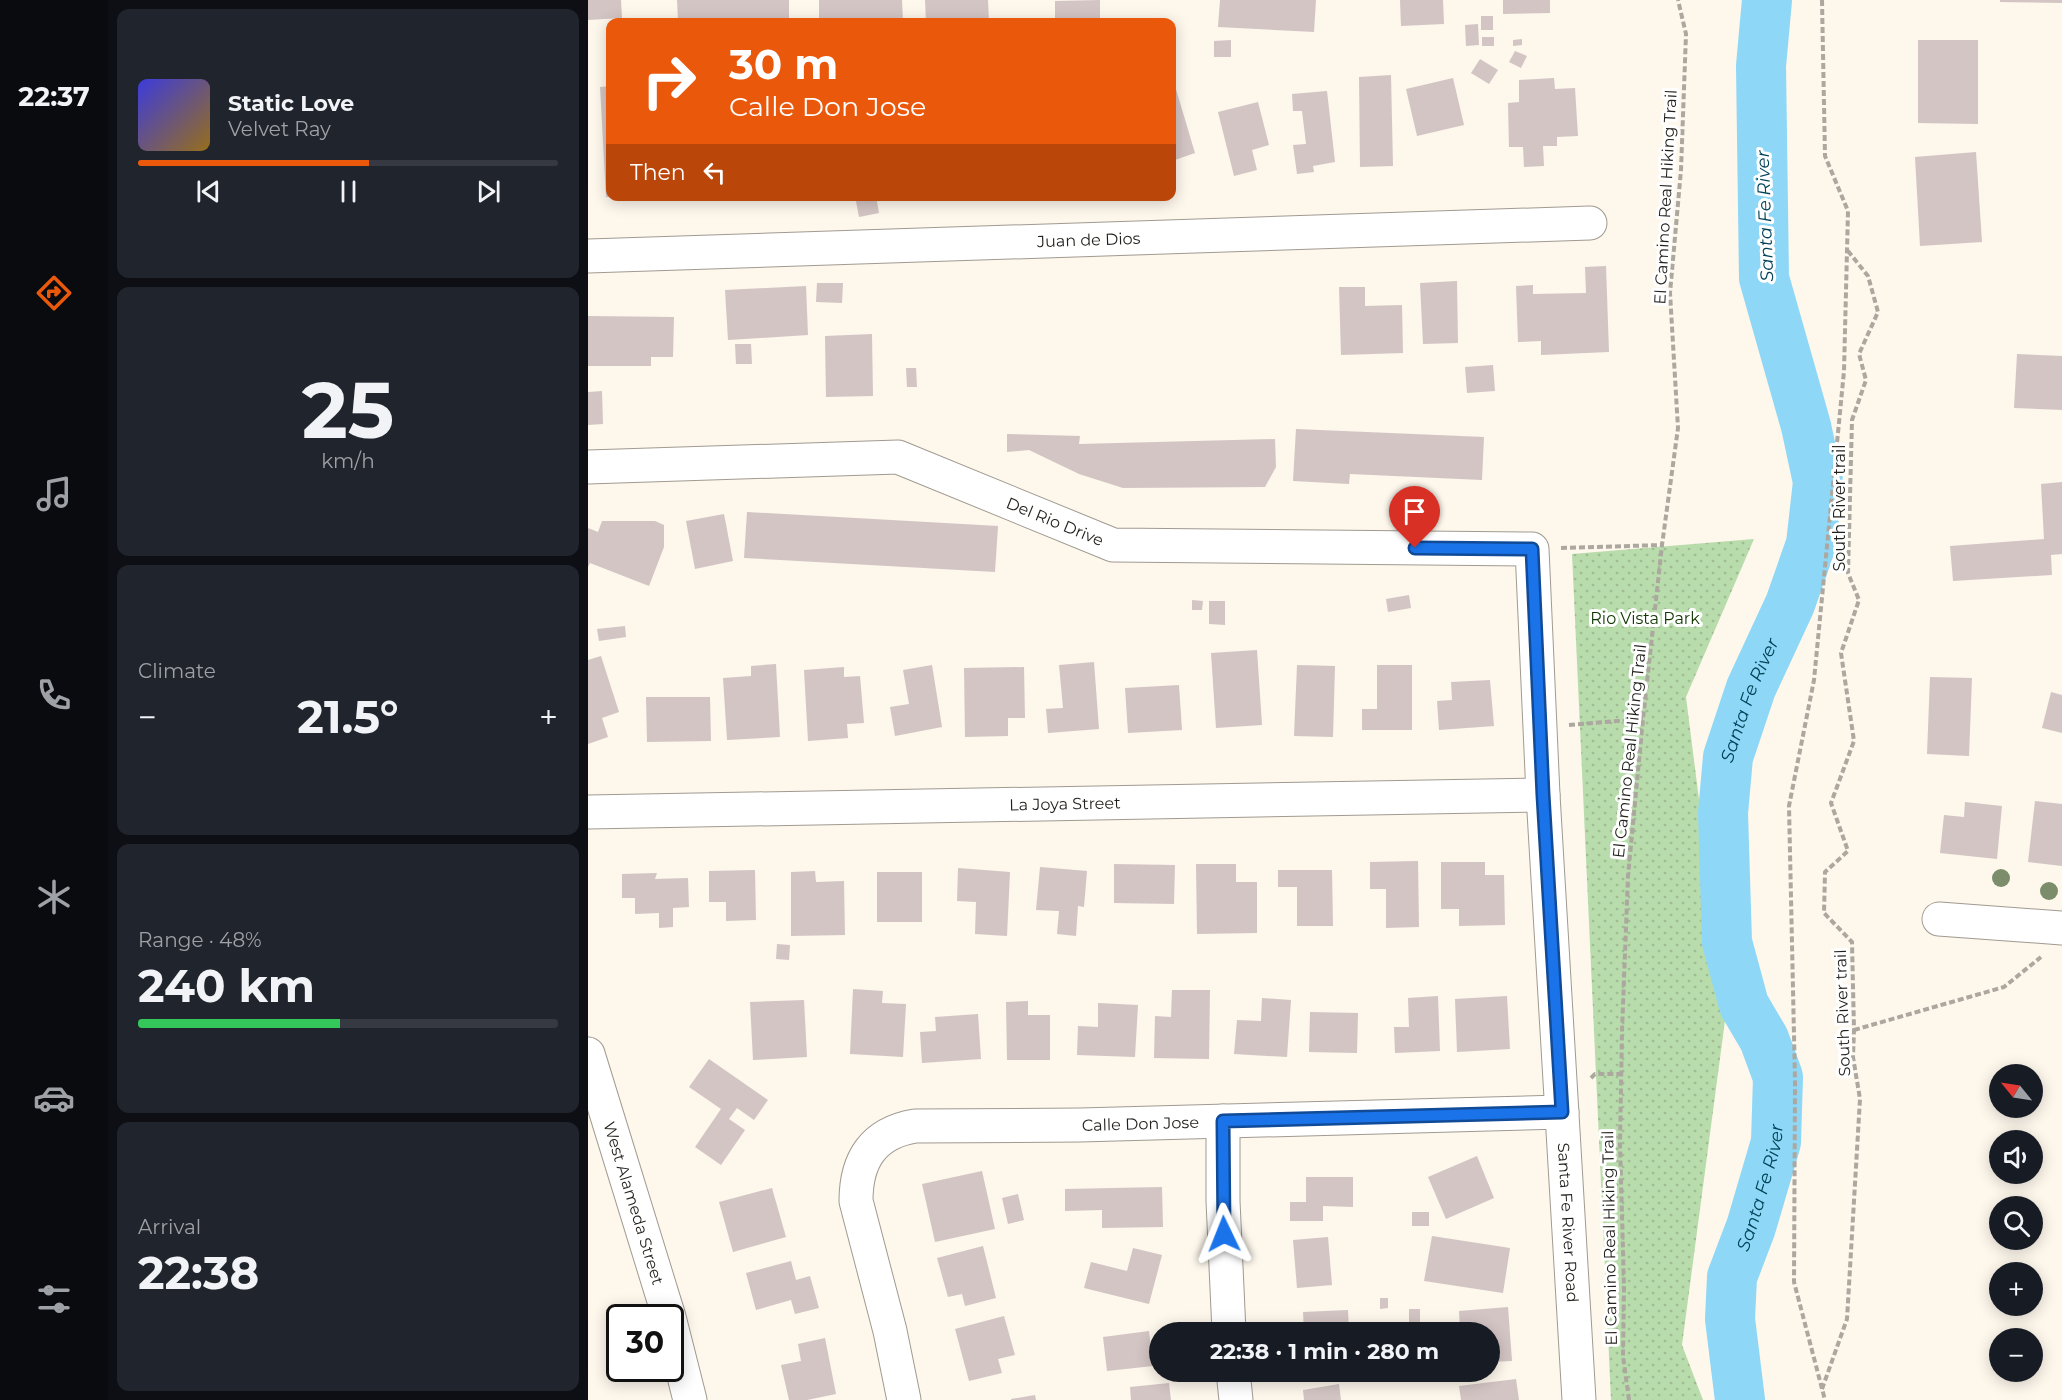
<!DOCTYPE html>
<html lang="en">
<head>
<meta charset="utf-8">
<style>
  :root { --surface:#171b24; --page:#20242c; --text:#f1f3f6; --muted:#9ea1a6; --line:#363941; --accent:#ea580c }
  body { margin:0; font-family:Montserrat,sans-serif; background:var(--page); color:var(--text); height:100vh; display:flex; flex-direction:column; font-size:22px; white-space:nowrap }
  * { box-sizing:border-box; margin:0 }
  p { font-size:20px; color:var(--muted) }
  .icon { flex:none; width:33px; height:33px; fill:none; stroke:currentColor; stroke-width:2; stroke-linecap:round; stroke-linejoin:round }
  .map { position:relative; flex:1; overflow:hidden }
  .drawer { display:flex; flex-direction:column; gap:9px; padding:9px; background:#0d0f14; width:480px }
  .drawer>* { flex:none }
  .guide { position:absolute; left:18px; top:18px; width:570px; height:183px; border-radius:12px; box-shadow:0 3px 15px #0003; background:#ea580c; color:#fff; overflow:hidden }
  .needle { width:39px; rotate:300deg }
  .fabs { position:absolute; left:1401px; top:1064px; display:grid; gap:12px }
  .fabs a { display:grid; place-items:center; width:54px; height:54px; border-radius:50%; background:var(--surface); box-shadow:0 3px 15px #0003; font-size:30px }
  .speed { position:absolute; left:18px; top:1304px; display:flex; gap:12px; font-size:30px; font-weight:700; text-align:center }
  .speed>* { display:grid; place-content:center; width:78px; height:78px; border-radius:50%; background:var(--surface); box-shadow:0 3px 15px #0003; line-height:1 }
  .speed .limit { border:3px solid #111; border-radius:9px; background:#fff; color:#111 }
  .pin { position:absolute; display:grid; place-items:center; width:51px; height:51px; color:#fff; margin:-62px -26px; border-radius:50% 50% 50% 0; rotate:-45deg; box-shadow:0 0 6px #0007 }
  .pin .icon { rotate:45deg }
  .me { position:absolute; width:66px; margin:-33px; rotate:358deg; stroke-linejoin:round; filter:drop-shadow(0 0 4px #0008) }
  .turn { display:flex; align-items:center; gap:21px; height:126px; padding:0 24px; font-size:27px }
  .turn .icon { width:78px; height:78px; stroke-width:2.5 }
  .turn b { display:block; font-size:42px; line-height:51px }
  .then { display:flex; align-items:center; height:57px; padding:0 24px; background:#0003; gap:12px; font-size:22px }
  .big { font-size:45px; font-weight:700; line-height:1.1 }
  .drawer .tile { flex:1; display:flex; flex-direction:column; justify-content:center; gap:9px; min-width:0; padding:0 21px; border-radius:12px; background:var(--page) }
  .drawer .dial { align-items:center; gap:0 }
  .dial b { font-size:78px; line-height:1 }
  .song { display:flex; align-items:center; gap:18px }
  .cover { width:72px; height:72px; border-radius:9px; background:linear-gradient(135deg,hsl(240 70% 55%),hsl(40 70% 35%)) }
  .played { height:6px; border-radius:3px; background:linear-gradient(90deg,var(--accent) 55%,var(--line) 55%) }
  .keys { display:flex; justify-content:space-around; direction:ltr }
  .heat { display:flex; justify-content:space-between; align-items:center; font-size:33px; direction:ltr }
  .charge { height:9px; border-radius:4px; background:linear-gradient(90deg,#34c759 48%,var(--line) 0) }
  .trip { position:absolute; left:561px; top:1322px; width:351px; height:60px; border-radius:30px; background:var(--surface); box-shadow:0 3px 15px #0003; font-weight:700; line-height:60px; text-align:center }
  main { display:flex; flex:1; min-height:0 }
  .tab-bar { display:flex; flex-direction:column; width:108px; justify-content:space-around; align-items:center; background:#090b0e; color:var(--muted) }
  .tab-bar .icon { width:42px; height:42px }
  .tab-bar .on { color:var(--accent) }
  .tab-bar b { font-size:27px; color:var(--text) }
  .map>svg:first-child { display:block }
</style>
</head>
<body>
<main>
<nav class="tab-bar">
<b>22:37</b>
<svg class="icon on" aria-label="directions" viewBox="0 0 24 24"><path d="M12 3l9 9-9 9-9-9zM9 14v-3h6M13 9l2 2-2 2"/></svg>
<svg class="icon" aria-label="music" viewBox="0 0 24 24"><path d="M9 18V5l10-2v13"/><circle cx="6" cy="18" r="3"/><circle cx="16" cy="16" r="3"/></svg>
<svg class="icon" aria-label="phone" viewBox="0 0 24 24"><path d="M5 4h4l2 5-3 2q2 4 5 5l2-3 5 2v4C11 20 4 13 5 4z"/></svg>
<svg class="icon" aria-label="climate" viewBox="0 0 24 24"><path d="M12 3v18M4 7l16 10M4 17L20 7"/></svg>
<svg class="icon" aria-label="car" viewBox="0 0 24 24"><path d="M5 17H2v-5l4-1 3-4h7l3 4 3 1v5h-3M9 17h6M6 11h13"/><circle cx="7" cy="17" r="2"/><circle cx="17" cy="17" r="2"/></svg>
<svg class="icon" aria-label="filters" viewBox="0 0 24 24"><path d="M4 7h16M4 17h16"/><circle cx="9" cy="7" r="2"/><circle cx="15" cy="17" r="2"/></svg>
</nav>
<section class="drawer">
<div class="tile">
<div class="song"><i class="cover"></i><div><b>Static Love</b><p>Velvet Ray</p></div></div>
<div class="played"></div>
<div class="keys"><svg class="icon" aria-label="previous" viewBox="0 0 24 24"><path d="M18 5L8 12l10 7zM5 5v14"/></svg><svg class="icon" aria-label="pause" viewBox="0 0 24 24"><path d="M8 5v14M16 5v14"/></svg><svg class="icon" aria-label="next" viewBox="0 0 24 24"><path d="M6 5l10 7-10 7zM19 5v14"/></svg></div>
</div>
<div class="tile dial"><b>25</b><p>km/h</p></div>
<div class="tile"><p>Climate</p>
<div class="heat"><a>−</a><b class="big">21.5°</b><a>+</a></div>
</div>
<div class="tile"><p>Range · 48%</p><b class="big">240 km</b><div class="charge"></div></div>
<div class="tile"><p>Arrival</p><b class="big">22:38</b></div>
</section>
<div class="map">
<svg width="1474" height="1400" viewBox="0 0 1474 1400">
  <defs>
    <pattern id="park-dots" width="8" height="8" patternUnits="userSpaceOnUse" patternTransform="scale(1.5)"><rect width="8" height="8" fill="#b9dcac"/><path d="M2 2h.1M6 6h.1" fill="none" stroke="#9fbc93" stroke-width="1.8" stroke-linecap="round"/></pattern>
  </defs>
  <rect width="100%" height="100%" fill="#fdf7ec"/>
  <polygon fill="url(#park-dots)" points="1166,539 1098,697 1138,1013 1094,1345 1115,1400 1023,1400 984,554"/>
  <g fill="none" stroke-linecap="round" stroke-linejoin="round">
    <path stroke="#8ed7f6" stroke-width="50" id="s1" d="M1152,1400L1142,1319L1144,1277L1163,1227L1188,1142L1190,1077L1176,1039L1156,1005L1139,942L1135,813L1140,757L1163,688L1202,604L1223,544L1230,482L1218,426L1176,278L1173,66L1179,0"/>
  </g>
  <g fill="#d3c5c4">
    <polygon points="0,0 33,0 34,18 0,20"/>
    <polygon points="89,0 201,0 201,22 115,22 114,21 90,20"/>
    <polygon points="231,0 314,0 315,22 231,22"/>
    <polygon points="337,0 400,0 401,22 338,22"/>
    <polygon points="512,0 512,22 467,22 467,1"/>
    <polygon points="632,0 728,0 726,32 630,27"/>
    <polygon points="812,0 855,0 856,24 813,26"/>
    <polygon points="915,0 962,0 962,13 915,14"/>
    <polygon points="1412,0 1474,0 1474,3 1412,2"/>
    <rect x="893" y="16" width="12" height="14"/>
    <polygon points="890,24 891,45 878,46 877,25"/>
    <rect x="584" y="30" width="3" height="10"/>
    <rect x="894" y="37" width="12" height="9"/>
    <polygon points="934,39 934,45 925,46 925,40"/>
    <polygon points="643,40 643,57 626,57 626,41"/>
    <polygon points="1330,40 1390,40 1390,124 1330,123"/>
    <polygon points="927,51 939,56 933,68 921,62"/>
    <polygon points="892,59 910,70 901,84 883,73"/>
    <polygon points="803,75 805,166 772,167 771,77"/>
    <polygon points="865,78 876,125 829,136 818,89"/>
    <polygon points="966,78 967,89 987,88 990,136 969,137 969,146 955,146 956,166 936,167 935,147 921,147 920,103 931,102 931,80"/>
    <polygon points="22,86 22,197 18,197 12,87"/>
    <polygon points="587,86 607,153 584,161 584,87"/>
    <polygon points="739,91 747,162 725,166 726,172 709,174 705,145 718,144 714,111 705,111 704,94"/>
    <polygon points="670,102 681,145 664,150 669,170 646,176 630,112"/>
    <polygon points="1388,152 1394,242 1332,246 1327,157"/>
    <polygon points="267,196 288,196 291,213 271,217"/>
    <polygon points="1018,266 1021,352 953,355 953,341 930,342 928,286 945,285 945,294 998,293 997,267"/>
    <polygon points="869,281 870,343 835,344 832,283"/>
    <polygon points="229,283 255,283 254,303 228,302"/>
    <polygon points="218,286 220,335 140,340 137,290"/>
    <polygon points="751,287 777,287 777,306 814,305 815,353 753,355"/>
    <polygon points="0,316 86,317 85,357 63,357 63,366 0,366"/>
    <polygon points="284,334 285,396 238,397 237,336"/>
    <polygon points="147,344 163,344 164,364 148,364"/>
    <polygon points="1429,354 1474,356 1474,410 1426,408"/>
    <polygon points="905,365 907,391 879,393 877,367"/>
    <polygon points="318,368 328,368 329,387 319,387"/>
    <polygon points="14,391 15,424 0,425 0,392"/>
    <polygon points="708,429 896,437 894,480 762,474 761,484 705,481"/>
    <polygon points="419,434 492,436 491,444 687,439 688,467 677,487 535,488 491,474 441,450 419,452"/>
    <polygon points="1474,482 1474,554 1463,555 1464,575 1365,581 1362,546 1456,539 1453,484"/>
    <polygon points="159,512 410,526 407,572 156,558"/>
    <polygon points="136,514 145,561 107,569 98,521"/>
    <polygon points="14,521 67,521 76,525 76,547 61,586 2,563 0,567 0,528 10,532"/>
    <polygon points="821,595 823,608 800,612 798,599"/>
    <polygon points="604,600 615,601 614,610 604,610"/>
    <polygon points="621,601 637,601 637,625 621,624"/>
    <polygon points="37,626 38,637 11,641 9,629"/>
    <polygon points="669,650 674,725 628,728 623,653"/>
    <polygon points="13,656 31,712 14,718 20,737 0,744 0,660"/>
    <polygon points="506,662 511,729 460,733 458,709 475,708 471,665"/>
    <polygon points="188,664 192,737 139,740 135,678 163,676 163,666"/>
    <polygon points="344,665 354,727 307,736 302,707 321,704 315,670"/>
    <polygon points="709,665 747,666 745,737 706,736"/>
    <polygon points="789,665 824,665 824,730 774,730 774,709 789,709"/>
    <polygon points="256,667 256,677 272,676 276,723 259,724 260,738 220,741 216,670"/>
    <polygon points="436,667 437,718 420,718 420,736 377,737 376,668"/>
    <polygon points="1342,677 1384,678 1381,756 1339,754"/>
    <polygon points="902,680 906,726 851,730 849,701 864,700 863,682"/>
    <polygon points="591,685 594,730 540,733 537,688"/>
    <polygon points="1463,692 1474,695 1474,733 1454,728"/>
    <polygon points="58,697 122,697 123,741 59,742"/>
    <polygon points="1447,801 1474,804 1474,866 1440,862"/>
    <polygon points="1377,802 1414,806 1409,859 1352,853 1356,815 1376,817"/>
    <polygon points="830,861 831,927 798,928 798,889 782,889 782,862"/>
    <polygon points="853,862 897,862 897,875 916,875 917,925 871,926 871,909 853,909"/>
    <polygon points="526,864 587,865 586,904 526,903"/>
    <polygon points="608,864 648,864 648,882 669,882 669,933 609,934"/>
    <polygon points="452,867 499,871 496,907 490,906 488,936 469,934 471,911 448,910"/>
    <polygon points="370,868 422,872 419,936 387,934 388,902 369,901"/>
    <polygon points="167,870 168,920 138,921 138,902 121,902 121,871"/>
    <polygon points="690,870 744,870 745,926 709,926 709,887 690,887"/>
    <polygon points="227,871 228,882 256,881 257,935 203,936 203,872"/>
    <rect x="289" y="872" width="45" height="50"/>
    <polygon points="69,873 67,879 100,878 101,907 85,908 85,927 71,928 71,913 47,914 47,898 34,898 34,874"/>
    <polygon points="189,944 202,945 201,960 188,959"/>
    <polygon points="265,989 295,991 294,1003 318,1004 315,1057 262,1054"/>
    <polygon points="584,990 622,990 621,1059 566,1058 567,1016 583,1017"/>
    <polygon points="850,996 852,1051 807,1053 806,1027 821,1027 820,998"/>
    <polygon points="919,996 922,1049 869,1052 867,999"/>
    <polygon points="674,998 703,1000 699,1057 646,1054 649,1020 673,1021"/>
    <polygon points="216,1000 219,1057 165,1060 162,1002"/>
    <polygon points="440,1001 440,1015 462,1015 462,1060 419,1060 418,1002"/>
    <polygon points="510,1003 550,1005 547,1057 489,1055 490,1026 510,1027"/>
    <polygon points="722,1012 770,1013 769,1053 721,1052"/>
    <polygon points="390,1014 393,1059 334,1063 332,1032 348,1031 347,1017"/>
    <polygon points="121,1059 180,1100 166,1120 149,1108 141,1119 157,1130 133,1165 107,1147 133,1109 101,1087"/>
    <polygon points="889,1156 906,1198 858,1219 840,1177"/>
    <polygon points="394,1171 407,1229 347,1242 334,1184"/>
    <polygon points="718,1177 765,1177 765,1207 735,1206 735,1221 702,1221 702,1202 718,1202"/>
    <polygon points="574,1187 575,1227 514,1228 514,1210 477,1211 477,1189"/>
    <polygon points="184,1188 198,1237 145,1252 131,1202"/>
    <polygon points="430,1194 436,1220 420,1224 414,1198"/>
    <rect x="824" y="1212" width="17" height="14"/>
    <polygon points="844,1236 922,1248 915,1293 836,1281"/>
    <polygon points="740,1237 744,1285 709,1288 705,1240"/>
    <polygon points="395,1246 408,1298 377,1306 374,1294 360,1297 349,1258"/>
    <polygon points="545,1248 574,1255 561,1304 496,1288 503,1262 539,1271"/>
    <polygon points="203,1261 208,1280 222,1276 231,1308 207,1314 203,1300 168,1310 158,1273"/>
    <polygon points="792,1298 800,1298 800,1308 792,1309"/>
    <polygon points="920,1307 924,1361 902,1362 902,1332 872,1332 871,1311"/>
    <polygon points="821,1309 832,1309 832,1322 821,1323"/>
    <polygon points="760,1310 761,1332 716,1332 715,1312"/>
    <polygon points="416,1316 427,1355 410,1359 414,1373 381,1381 367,1329"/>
    <polygon points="561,1331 565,1366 519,1371 515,1337"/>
    <polygon points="237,1338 248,1394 219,1400 201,1400 193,1365 213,1361 210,1344"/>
    <polygon points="928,1379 931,1400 873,1400 871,1386"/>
    <polygon points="581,1383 583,1400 543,1400 542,1387"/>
    <polygon points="751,1384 753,1400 716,1400 715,1390"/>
    <polygon points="447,1395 448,1400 423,1400 423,1399"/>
  </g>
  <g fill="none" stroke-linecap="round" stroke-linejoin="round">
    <g stroke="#a09a91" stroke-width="35">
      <g id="minor">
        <path id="s2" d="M0,256L1002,223"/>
        <path id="s3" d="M0,467L310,457L525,545L944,549L955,795L991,1400"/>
        <path id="s4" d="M0,812L955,795"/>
        <polyline points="1351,919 1474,928"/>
        <path id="s5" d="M0,1054L81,1317"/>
        <polyline points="635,1121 635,1201 641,1332"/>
        <polyline points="82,1321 102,1400"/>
        <polyline points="645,1371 648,1400"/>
        <path id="s6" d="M316,1400L302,1331L268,1201C268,1160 285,1133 327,1126L492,1125L974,1112"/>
      </g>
    </g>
    <g stroke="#aca79f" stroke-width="4" stroke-dasharray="6 3" stroke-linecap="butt">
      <polyline points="1234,0 1237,156 1260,211 1256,371 1226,680 1201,806 1207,1081 1206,1282 1237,1400"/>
      <polyline points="973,548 1074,545"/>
      <polyline points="981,725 1055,719"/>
      <polyline points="1266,1030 1416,987 1453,957"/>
      <polyline points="1003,1078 1007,1074 1034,1074"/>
      <polyline points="1234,1389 1259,1319 1272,1099 1265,1057 1266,1030 1264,942 1236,913 1237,872 1260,851 1243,803 1266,741 1253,653 1271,600 1260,573 1264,420 1278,380 1271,354 1290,312 1280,276 1260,251"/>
      <polyline points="1041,1400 1035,1356 1036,1287 1032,1144 1034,1031 1040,876 1055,719 1074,545 1090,428 1082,293 1093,170 1098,34 1090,0"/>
    </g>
    <use href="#minor" stroke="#fff" stroke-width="33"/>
  </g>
  <g fill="#7b8d6a">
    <circle cx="1413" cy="878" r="9"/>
    <circle cx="1461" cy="891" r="9"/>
  </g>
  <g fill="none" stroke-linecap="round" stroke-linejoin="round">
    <g stroke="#114b97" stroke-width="15">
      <polyline id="route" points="636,1234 635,1121 974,1112 955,795 944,549 827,548"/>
    </g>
    <use href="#route" stroke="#1a73e8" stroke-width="10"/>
  </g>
  <g text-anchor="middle" stroke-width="6" stroke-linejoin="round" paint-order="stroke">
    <g font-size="16" fill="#211f1b" stroke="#fff">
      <text transform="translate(1077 197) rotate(-87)" y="6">El Camino Real Hiking Trail</text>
      <text dy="6" stroke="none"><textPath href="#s2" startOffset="501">Juan de Dios</textPath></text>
      <text transform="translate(1251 508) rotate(-90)" y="6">South River trail</text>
      <text dy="6" stroke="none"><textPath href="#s3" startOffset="480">Del Rio Drive</textPath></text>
      <text transform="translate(1041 751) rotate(-84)" y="6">El Camino Real Hiking Trail</text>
      <text dy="6" stroke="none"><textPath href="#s4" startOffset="477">La Joya Street</textPath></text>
      <text transform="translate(1254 1013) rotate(-92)" y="6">South River trail</text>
      <text dy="6" stroke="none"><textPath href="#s6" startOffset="536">Calle Don Jose</textPath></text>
      <text dy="6" stroke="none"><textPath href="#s5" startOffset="156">West Alameda Street</textPath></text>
      <text dy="6" stroke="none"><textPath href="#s3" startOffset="1636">Santa Fe River Road</textPath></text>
      <text transform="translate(1021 1238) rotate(-91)" y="6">El Camino Real Hiking Trail</text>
    </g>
    <g font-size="16" fill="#103600" stroke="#fff">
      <text x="1057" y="624">Rio Vista Park</text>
    </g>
    <g font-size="18" font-style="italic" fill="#004257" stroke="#fff">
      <text transform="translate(1177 216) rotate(-92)" y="6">Santa Fe River</text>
      <text dy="6" stroke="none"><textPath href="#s1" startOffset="722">Santa Fe River</textPath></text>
      <text dy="6" stroke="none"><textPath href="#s1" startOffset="218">Santa Fe River</textPath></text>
    </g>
  </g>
</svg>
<div class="fabs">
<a><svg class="needle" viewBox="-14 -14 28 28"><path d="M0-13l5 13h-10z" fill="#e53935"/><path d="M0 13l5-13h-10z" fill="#9ea1a6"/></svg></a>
<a><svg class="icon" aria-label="sound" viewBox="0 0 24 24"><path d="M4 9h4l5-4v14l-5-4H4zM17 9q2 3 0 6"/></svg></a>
<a><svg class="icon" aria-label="search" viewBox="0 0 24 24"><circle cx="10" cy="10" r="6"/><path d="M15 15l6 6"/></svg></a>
<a>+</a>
<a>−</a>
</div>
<div class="speed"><div class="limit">30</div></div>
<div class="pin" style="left:827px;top:548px;background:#d93025"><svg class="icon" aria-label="arrive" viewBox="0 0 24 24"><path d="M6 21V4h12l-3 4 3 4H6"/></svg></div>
<svg class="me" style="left:636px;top:1234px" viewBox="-20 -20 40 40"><path d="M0-17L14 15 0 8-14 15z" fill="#1a73e8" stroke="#fff" stroke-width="4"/></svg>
<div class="trip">22:38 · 1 min · 280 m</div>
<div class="guide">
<div class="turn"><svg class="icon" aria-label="right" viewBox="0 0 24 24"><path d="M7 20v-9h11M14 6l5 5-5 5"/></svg><div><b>30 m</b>Calle Don Jose</div></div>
<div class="then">Then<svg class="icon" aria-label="left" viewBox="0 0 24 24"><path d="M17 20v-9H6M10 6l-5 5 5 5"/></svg></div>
</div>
</div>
</main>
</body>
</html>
